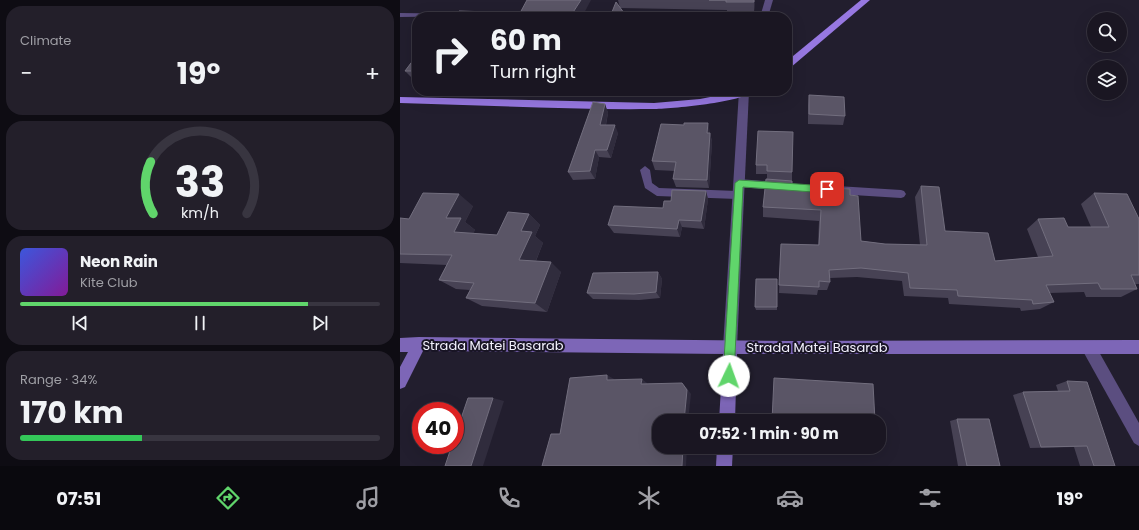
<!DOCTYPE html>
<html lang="en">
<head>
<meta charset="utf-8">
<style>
  :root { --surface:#1a1622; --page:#231f2a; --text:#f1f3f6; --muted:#9f9fa5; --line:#383540; --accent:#60d56b }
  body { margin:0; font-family:Poppins,sans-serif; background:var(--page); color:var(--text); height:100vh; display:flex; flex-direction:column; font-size:15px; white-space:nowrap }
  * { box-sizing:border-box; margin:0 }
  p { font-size:13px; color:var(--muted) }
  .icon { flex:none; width:22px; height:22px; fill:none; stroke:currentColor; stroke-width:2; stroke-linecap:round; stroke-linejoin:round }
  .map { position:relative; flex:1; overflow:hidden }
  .details { display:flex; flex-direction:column; gap:6px; padding:6px; background:#0e0c13; width:400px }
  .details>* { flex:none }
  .hud { position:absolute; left:12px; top:12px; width:380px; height:84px; border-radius:16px; box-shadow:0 4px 16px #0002,0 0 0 1px var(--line); background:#1a1622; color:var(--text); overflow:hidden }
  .controls { position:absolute; left:687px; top:12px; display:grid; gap:8px }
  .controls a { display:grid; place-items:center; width:40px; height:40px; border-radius:50%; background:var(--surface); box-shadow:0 4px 16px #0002,0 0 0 1px var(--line); font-size:20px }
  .speed { position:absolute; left:12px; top:402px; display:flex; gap:8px; font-size:20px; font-weight:700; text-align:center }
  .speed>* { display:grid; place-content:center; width:52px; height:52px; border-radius:50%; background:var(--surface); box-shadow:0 4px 16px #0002,0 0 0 1px var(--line); line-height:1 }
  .speed .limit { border:6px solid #d22; background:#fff; color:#111 }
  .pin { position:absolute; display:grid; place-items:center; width:34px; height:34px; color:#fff; margin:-17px; border-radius:8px; box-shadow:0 2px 6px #0006 }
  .me { position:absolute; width:44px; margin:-22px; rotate:3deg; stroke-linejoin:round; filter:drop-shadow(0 0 3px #0008) }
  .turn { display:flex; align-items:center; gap:14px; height:84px; padding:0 12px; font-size:18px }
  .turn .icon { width:52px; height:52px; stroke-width:2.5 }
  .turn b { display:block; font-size:28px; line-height:34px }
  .big { font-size:30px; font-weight:700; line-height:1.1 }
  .details .card { flex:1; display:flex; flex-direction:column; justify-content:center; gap:6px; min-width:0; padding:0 14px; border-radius:16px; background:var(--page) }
  .details .dial { align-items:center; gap:0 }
  .dial svg { height:104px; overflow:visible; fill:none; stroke:var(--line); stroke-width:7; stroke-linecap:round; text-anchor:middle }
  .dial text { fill:var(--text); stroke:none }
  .song { display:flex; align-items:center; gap:12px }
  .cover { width:48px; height:48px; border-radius:6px; background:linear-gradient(135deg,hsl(230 70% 55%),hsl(290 70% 35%)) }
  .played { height:4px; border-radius:2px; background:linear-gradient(90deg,var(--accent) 80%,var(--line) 80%) }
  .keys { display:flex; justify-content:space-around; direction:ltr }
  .heat { display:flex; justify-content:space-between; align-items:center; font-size:22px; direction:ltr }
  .charge { height:6px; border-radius:3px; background:linear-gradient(90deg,#34c759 34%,var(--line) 0) }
  .trip { position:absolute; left:252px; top:414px; width:234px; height:40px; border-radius:16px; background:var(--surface); box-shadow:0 4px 16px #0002,0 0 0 1px var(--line); font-weight:700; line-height:40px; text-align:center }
  .menu { display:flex; height:64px; justify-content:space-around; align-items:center; background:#0a090e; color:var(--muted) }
  .menu .icon { width:28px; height:28px }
  .menu .active { color:var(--accent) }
  .menu b { font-size:18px; color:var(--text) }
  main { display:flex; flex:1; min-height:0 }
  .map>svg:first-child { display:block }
</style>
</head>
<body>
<main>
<section class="details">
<div class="card"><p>Climate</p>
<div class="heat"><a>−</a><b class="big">19°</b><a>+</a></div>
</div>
<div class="card dial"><svg viewBox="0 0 100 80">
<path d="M14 69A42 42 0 1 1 86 69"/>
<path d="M14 69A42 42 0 0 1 12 29" stroke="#60d56b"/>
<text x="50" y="56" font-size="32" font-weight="700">33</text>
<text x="50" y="72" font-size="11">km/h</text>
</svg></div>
<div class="card">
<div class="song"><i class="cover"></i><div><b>Neon Rain</b><p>Kite Club</p></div></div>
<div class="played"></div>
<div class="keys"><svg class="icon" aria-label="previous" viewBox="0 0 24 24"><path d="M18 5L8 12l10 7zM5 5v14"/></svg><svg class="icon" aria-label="pause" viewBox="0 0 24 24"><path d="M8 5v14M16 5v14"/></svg><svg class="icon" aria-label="next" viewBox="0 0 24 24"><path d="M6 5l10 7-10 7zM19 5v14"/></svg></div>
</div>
<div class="card"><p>Range · 34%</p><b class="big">170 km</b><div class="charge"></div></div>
</section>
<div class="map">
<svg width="739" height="466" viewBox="0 0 739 466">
  <rect width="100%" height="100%" fill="#221e2e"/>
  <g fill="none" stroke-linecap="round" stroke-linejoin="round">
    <g fill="#5b4e80" fill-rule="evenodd">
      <polygon points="245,166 250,170 252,183 259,188 337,191 340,192 342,195 340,198 337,199 257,196 245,188 240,170"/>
      <polygon points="339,179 379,182 382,183 384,186 382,189 379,190 339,187 336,186 334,183 336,180"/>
      <polygon points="437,186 501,190 504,191 506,194 504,197 501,198 437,194 434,193 432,190 434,187"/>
    </g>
    <g fill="#5b4e80" fill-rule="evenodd">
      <polygon points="365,0 373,0 368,17 360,17"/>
      <polygon points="0,13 71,14 75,16 0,17"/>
      <polygon points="339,91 349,91 337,347 335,352 330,354 325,352 323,347"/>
      <polygon points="689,341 694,343 739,423 739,446 734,443 684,353 682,348 684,343"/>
    </g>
    <g fill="#7d66b7" fill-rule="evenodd">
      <polygon points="19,337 388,341 739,340 739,354 337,354 335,421 319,421 323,354 23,351 5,387 0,389 0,367 8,352 0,352 0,338"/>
      <polygon points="317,447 333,447 332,466 316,466"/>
    </g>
    <g fill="#9778e1" fill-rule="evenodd">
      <polygon points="461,0 470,0 390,68 387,69 387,61"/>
      <path d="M341,91H353C345,102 269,109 253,109C168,110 84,105 0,103V97L254,103L300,99Z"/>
    </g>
  </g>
  <g fill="#474254">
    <polygon points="218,0 355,0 354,12 327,12 327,10 220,8"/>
    <polygon points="17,55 17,81 15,81 5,71"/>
    <polygon points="409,95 445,116 443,125 408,124 408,105"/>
    <polygon points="205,104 208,113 206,125 218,133 211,158 199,157 195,179 173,180 168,172"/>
    <polygon points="358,131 392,172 392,186 450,195 461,241 485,244 520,245 515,197 521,186 545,231 595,261 638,257 627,229 638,219 668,227 691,227 681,204 694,193 739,219 739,284 735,284 737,289 721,297 686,297 684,292 649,293 654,302 640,309 621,311 620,308 549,304 548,298 504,296 502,281 457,277 430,278 430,282 427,290 418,290 417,295 379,293 381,244 418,245 419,221 363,217 363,207 367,179 367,174 356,174 356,165"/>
    <polygon points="310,132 312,142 309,188 276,187 273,179 275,171 255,170 252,161"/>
    <polygon points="306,191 308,199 304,229 282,227 280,237 214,233 208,225 263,208 271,201"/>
    <polygon points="73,206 65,222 75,230 73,233 97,235 129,214 140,225 135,236 143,243 136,261 161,272 147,312 82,306 66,298 70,290 56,289 39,280 47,265 0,263 0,218 9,219"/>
    <polygon points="258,272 262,279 260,298 239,300 193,299 187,293"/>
    <polygon points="377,279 377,310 356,310 355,307"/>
    <polygon points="667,381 715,466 680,466 674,447 630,448 613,395 623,392 658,391 656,385"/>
    <polygon points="557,419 600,466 558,466 550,421"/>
  </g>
  <g fill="#302c3d">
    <polygon points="181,0 191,0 182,17 170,17"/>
    <polygon points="354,0 355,0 354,12"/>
    <polygon points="205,104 208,113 204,133 200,125"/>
    <polygon points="308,123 310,132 309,142 307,133"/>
    <polygon points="215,125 218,133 211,158 207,150"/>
    <polygon points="310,133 312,142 309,188 307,180"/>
    <polygon points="195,150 199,157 195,179 190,171"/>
    <polygon points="306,191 308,199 304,229 301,221"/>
    <polygon points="59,194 73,206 65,222 75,230 69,243 54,232 46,218"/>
    <polygon points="129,214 140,225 135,236 143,243 132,270 119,260 121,231"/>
    <polygon points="279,220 282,227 280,237 277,229"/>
    <polygon points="151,262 161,272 147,312 135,303"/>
    <polygon points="258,272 262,279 260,298 256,292"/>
    <polygon points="207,375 214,379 214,383 207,380"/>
    <polygon points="242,379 247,383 247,387 241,384"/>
    <polygon points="282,383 286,387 291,394 288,421 284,421"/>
    <polygon points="93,398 104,401 83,466 71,466"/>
    <polygon points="283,447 287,447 286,466 282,466"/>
  </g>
  <g fill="#5a5566" stroke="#726e7e">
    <polygon points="127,0 181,0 170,17 54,17 59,11 120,13"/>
    <polygon points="309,0 354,0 354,2 326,2 326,0"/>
    <polygon points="216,2 227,17 210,17"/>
    <polygon points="17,55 17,71 5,71"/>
    <polygon points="409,95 444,97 445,116 409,114"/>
    <polygon points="193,102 205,104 200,125 215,125 207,150 195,150 190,171 168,172"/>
    <polygon points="284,123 308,123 307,133 310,133 307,180 273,179 276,162 252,161 261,124 284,125"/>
    <polygon points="358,131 393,132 392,172 367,171 367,165 356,165"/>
    <polygon points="366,179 392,181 392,186 450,189 450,195 458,196 461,241 485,244 527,245 521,186 539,187 545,231 588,233 595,261 653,256 638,219 664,218 668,227 709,227 694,193 727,194 739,219 739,275 731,275 737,289 701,289 698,283 646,285 654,302 633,304 632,300 558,296 557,290 510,288 508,273 461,268 429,270 430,282 419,281 419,287 379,285 381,244 419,245 421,210 363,207"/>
    <polygon points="272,190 306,191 301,221 279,220 277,229 208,225 214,206 263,208 264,201 271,201"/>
    <polygon points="23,193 59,194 46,218 61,218 54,232 97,235 108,212 129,214 121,231 132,232 119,260 151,262 135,303 66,298 74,283 39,280 52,255 0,254 0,218 9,219"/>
    <polygon points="258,272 256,292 234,294 187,293 193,273"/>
    <polygon points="356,279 377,279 377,307 355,307"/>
    <polygon points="207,375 207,380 242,379 241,384 282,383 287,390 284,421 259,421 259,447 283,447 282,466 142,466 151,434 160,434 170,378"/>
    <polygon points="374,378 473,384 475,421 372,421"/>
    <polygon points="667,381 687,382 715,466 694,466 687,446 641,447 623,392 670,391"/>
    <polygon points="68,398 93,398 71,466 45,466 52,445 55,445 55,436"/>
    <polygon points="557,419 589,419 600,466 567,466"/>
  </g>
  <polygon fill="#60d56b" stroke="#3e8a46" points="339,180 427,186 431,189 427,193 343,187 334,376 333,380 329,382 325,380 323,376 335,183"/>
  <g text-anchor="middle" stroke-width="4" stroke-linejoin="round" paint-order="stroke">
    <g font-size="13" fill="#f4f2fe" stroke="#191525">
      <text x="93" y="350">Strada Matei Basarab</text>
      <text x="417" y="352">Strada Matei Basarab</text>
    </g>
  </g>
</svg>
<div class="controls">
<a><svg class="icon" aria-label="search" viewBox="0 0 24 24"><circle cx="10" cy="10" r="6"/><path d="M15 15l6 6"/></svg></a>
<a><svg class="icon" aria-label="layers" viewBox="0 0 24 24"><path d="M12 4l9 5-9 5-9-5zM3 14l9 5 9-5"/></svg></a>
</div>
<div class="speed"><div class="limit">40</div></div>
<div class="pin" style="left:427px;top:189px;background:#d93025"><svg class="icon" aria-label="arrive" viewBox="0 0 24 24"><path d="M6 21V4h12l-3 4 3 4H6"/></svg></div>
<svg class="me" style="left:329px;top:376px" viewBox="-20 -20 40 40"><circle r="19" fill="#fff"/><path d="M0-13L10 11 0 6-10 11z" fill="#60d56b"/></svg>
<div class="trip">07:52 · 1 min · 90 m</div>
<div class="hud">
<div class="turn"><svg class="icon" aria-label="right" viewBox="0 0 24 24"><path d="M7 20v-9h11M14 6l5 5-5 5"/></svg><div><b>60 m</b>Turn right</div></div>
</div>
</div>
</main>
<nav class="menu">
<b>07:51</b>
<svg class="icon active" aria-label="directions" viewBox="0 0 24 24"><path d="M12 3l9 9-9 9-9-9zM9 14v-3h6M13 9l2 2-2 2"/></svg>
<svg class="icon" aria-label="music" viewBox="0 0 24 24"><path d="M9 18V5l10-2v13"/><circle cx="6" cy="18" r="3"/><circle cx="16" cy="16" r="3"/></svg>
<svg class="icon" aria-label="phone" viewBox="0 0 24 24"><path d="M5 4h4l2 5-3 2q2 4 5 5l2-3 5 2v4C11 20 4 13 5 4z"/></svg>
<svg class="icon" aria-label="climate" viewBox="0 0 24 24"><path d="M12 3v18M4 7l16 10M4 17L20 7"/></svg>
<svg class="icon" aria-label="car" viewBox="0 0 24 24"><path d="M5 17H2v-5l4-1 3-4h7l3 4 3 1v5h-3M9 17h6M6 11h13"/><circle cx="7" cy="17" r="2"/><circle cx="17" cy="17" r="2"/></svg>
<svg class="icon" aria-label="filters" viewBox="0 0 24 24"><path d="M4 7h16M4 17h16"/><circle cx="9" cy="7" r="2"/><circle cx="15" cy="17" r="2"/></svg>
<b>19°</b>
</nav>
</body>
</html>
